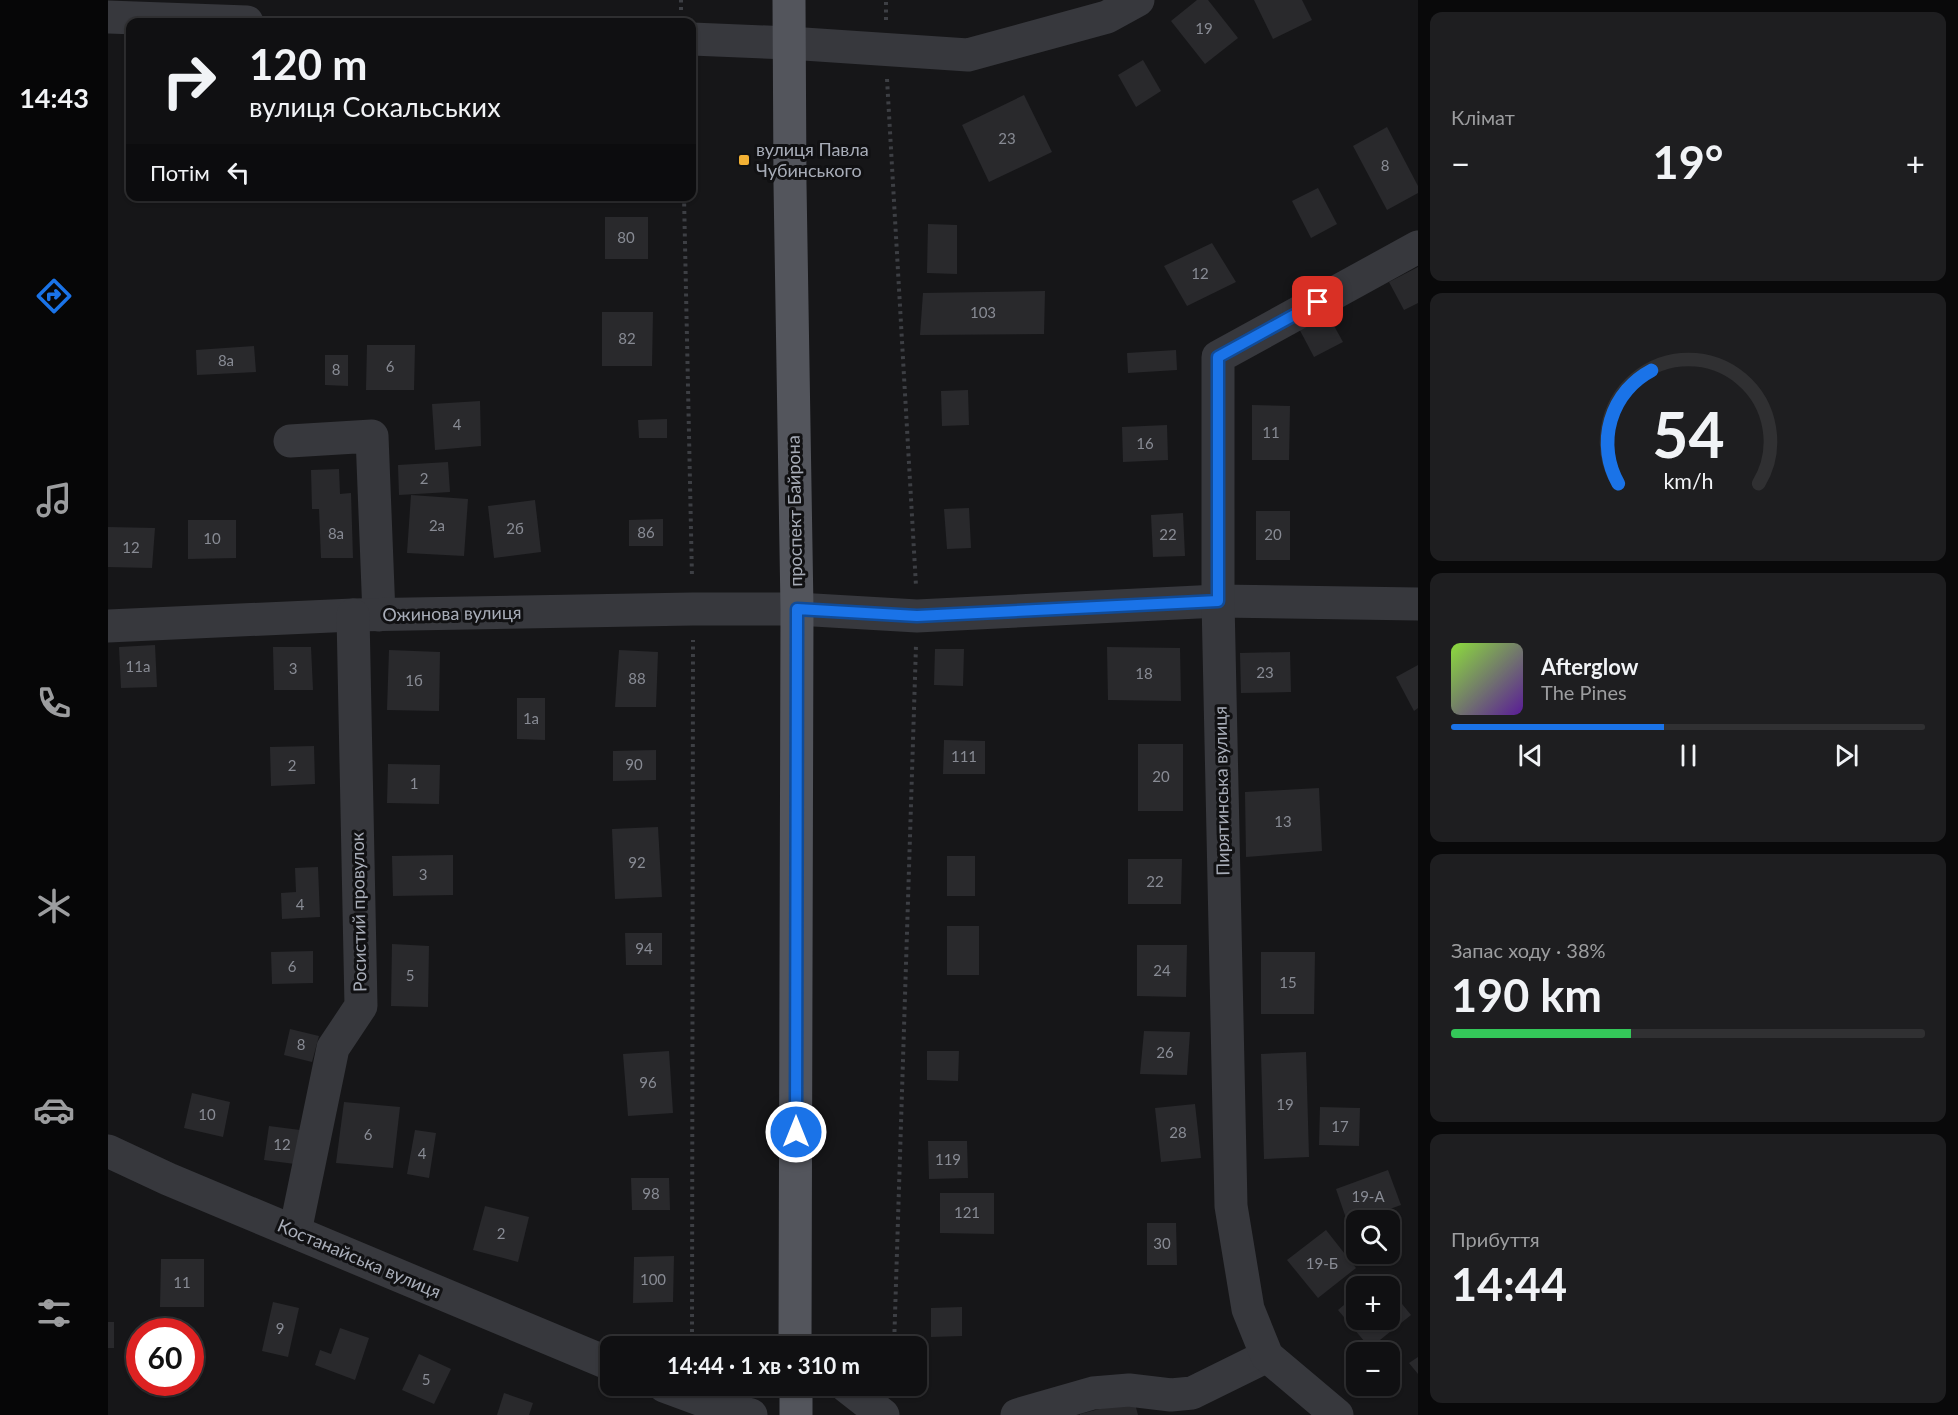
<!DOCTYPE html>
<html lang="uk">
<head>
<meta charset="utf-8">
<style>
  :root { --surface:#101012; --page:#1e1e20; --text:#f1f3f6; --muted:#9c9d9f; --line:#303032; --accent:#1a73e8 }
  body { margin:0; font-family:Lato,sans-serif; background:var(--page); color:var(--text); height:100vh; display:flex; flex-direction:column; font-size:22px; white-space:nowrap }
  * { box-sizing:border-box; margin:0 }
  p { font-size:20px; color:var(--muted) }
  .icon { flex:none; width:33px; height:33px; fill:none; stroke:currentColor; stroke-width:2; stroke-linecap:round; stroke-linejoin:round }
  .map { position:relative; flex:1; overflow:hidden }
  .side { display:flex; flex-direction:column; gap:12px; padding:12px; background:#09090a; width:540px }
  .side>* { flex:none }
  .banner { position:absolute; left:18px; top:18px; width:570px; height:183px; border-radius:12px; box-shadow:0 2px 4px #0004,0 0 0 2px var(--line); background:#101012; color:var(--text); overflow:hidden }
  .buttons { position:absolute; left:1238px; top:1210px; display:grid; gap:12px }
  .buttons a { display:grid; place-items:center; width:54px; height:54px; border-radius:12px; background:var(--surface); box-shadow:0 2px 4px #0004,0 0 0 2px var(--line); font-size:30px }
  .speed { position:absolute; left:18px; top:1318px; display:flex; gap:12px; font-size:30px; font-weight:700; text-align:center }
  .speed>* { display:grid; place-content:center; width:78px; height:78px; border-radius:50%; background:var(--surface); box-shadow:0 2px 4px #0004,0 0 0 2px var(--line); line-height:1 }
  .speed .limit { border:9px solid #d22; background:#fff; color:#111 }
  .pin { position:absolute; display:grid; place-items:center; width:51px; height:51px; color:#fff; margin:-26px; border-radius:12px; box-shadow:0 3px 9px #0006 }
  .me { position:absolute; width:66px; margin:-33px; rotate:0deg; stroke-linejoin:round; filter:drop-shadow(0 0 4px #0008) }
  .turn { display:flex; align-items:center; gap:21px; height:126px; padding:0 24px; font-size:27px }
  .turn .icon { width:78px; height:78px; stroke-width:2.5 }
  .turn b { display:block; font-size:42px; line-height:51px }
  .then { display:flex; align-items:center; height:57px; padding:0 24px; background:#0003; gap:12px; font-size:22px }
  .big { font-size:45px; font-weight:700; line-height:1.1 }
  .side .widget { flex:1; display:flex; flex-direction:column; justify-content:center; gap:9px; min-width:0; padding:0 21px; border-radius:12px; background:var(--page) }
  .side .dial { align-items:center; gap:0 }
  .dial svg { height:156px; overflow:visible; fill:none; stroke:var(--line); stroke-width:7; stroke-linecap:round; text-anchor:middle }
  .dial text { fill:var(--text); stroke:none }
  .song { display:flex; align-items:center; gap:18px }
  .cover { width:72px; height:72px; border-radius:9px; background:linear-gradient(135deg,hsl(90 70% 55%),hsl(270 70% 35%)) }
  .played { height:6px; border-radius:3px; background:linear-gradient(90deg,var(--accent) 45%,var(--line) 45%) }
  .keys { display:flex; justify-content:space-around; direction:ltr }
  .heat { display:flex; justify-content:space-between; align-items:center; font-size:33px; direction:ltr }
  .charge { height:9px; border-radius:4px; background:linear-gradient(90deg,#34c759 38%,var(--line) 0) }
  .trip { position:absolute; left:492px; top:1336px; width:327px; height:60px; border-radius:12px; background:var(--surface); box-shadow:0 2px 4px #0004,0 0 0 2px var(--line); font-weight:700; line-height:60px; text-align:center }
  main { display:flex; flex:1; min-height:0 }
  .tabs { display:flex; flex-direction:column; width:108px; justify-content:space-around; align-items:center; background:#060607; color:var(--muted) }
  .tabs .icon { width:42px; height:42px }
  .tabs .selected { color:var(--accent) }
  .tabs b { font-size:27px; color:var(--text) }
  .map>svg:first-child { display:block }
</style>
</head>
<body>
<main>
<nav class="tabs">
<b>14:43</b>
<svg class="icon selected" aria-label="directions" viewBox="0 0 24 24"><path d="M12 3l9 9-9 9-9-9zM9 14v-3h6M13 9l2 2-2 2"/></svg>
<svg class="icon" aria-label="music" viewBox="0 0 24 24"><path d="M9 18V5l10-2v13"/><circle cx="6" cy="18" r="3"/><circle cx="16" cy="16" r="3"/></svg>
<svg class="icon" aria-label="phone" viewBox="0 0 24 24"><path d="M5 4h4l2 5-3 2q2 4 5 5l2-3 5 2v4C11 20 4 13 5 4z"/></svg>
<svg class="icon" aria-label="climate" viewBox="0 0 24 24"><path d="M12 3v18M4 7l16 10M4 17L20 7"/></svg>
<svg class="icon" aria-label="car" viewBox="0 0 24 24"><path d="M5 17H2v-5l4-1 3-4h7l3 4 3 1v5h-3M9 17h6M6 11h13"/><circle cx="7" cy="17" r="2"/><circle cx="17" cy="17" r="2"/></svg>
<svg class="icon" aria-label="filters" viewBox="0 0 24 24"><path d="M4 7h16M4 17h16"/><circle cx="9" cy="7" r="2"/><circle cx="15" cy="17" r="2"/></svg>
</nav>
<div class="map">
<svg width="1310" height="1415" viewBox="0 0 1310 1415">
  <rect width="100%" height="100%" fill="#161618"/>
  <g fill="#29292c">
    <polygon points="1089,0 1100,0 1130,38 1097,64 1063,21"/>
    <polygon points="1146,0 1194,0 1204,20 1165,39"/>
    <polygon points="1035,60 1053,91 1028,107 1010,75"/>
    <polygon points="916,95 944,152 881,182 854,125"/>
    <polygon points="1279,127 1310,186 1310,193 1279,210 1245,146"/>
    <polygon points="1210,188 1229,224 1203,238 1184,201"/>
    <rect x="497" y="217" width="43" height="42"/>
    <polygon points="820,224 849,225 849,274 819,273"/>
    <polygon points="1104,243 1128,282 1079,306 1056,266"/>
    <polygon points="1310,267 1310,303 1296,310 1281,282"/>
    <polygon points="937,291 936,334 812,335 815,293"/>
    <polygon points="1215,306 1235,342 1206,357 1187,321"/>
    <polygon points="494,312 545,312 544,366 494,366"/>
    <polygon points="259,345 307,345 306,390 258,390"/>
    <polygon points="146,346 148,372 89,375 88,350"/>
    <polygon points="1068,350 1069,370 1020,373 1019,353"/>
    <polygon points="217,355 240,355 240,386 217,385"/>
    <polygon points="860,390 861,425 834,426 833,391"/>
    <polygon points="372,401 373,446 327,450 324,404"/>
    <polygon points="1144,405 1182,406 1181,460 1144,460"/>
    <polygon points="559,419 559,438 531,438 530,420"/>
    <polygon points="1059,425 1060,460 1015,462 1014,427"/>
    <polygon points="340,462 342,492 291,495 290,465"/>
    <polygon points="231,469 232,494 243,493 245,558 213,558 211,509 204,509 203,470"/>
    <polygon points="303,495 360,499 356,556 299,553"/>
    <polygon points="427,500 433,552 386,558 380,506"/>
    <polygon points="861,508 863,548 839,549 836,509"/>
    <rect x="1148" y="511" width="34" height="49"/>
    <polygon points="1075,513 1077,556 1045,557 1043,515"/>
    <polygon points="555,519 555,546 521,546 521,520"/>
    <polygon points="80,520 128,520 128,558 80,559"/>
    <polygon points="0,527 47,528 44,568 0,567"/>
    <polygon points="47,645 49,687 13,688 11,647"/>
    <polygon points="165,647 203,647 205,690 166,690"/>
    <polygon points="999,647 1072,648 1073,701 1000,700"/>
    <polygon points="827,649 856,649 855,686 826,685"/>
    <polygon points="281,650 332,652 331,711 279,710"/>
    <polygon points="511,650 550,652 548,707 507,707"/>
    <polygon points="1182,652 1183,692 1133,693 1132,653"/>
    <polygon points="1310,665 1310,708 1306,711 1288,677"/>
    <polygon points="409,698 437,698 437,740 409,739"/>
    <polygon points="836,740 877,741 877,774 835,774"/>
    <rect x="1030" y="744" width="45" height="67"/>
    <polygon points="206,746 207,784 163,786 162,747"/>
    <polygon points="548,750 548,780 505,781 505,751"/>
    <polygon points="280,764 332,765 331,804 279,803"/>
    <polygon points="1211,788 1214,851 1138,857 1137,792"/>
    <polygon points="550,827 554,897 507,899 504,829"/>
    <polygon points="345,855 345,895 285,896 284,856"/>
    <rect x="839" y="856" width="28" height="40"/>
    <polygon points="1020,859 1074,859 1073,904 1020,904"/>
    <polygon points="210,867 212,917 174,919 173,893 188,892 187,868"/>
    <rect x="839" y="926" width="32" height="49"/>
    <polygon points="517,933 554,933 554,965 518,965"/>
    <polygon points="284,944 321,946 320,1007 283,1006"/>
    <polygon points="1029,945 1079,945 1078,997 1029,996"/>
    <polygon points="205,951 205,983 164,984 163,952"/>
    <polygon points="1153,952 1207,952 1206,1014 1153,1014"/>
    <polygon points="182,1029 211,1036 204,1062 176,1055"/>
    <polygon points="1036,1031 1082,1032 1079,1075 1032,1074"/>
    <polygon points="561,1051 565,1113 520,1116 515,1054"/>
    <polygon points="819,1051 851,1051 850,1081 819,1080"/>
    <polygon points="1198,1052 1201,1157 1156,1159 1153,1054"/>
    <polygon points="84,1093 122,1102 115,1137 76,1128"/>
    <polygon points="236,1102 292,1107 285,1168 228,1163"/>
    <polygon points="1087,1104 1093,1158 1053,1162 1047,1108"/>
    <polygon points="1212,1107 1252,1108 1251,1146 1211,1145"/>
    <polygon points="161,1126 192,1130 187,1164 156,1160"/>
    <polygon points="307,1130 328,1133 321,1178 299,1174"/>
    <polygon points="820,1141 859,1141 860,1178 821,1179"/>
    <polygon points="1280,1170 1293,1205 1240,1224 1228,1189"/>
    <polygon points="523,1178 561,1178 562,1210 524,1210"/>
    <polygon points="832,1193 886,1193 886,1234 832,1233"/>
    <polygon points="377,1206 421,1217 410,1262 365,1250"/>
    <polygon points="1039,1223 1068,1223 1069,1265 1039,1265"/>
    <polygon points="1218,1230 1248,1268 1210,1298 1179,1260"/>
    <polygon points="566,1256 565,1302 525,1303 526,1257"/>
    <polygon points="53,1259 96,1259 96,1307 52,1307"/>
    <polygon points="1271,1276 1280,1287 1258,1287"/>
    <polygon points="1281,1288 1303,1315 1262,1348 1230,1310 1248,1295 1248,1320 1281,1320"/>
    <polygon points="165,1302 191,1308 180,1357 154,1351"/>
    <polygon points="854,1307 854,1336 823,1337 823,1308"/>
    <rect x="0" y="1322" width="6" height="26"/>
    <polygon points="232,1328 261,1338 247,1380 207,1365 212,1350 223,1354"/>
    <polygon points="311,1354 343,1369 326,1404 294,1390"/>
    <polygon points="1310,1357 1310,1374 1301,1363"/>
    <polygon points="396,1393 425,1403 421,1415 389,1415"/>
    <polygon points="1026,1400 1030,1415 972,1415 972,1414"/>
  </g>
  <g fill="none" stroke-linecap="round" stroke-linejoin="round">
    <g stroke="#3d3f44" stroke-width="4" stroke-dasharray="3 4.5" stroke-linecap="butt">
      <polyline points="573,10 573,0"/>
      <polyline points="778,20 778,0"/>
      <polyline points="779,79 808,586"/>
      <polyline points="576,196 584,578"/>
      <polyline points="584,1347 585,640"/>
      <polyline points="786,1347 808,645"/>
    </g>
    <g stroke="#37383d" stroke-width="33">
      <polyline points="0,17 139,22"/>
      <polyline points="584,39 681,43 860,55 999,17 1030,0"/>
      <polyline points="182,441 264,436 271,615"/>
      <polyline points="0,626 245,615 585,609 689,609 809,616 1110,601 1310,604"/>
      <polyline points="0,1151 60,1179 502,1364"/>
      <polyline points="187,1232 225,1048 253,1006 245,615"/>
      <polyline points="556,1386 610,1406 643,1415"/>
      <polyline points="738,1386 775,1415"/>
      <polyline points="909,1415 985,1393 1021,1390 1063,1395 1084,1393 1159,1356"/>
      <polyline points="1229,1415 1159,1356 1140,1309 1123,1206 1110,601 1110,357 1310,247"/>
    </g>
    <g stroke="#53555c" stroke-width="33">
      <polyline points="681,0 682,184 689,609 687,1347"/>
      <polyline points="688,1386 688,1415"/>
    </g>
  </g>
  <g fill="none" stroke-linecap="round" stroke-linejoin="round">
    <g stroke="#114b97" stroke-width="15">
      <polyline id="route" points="688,1132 689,609 809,616 1110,601 1110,357 1210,302"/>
    </g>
    <use href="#route" stroke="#1a73e8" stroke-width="10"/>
  </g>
  <rect fill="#f2b134" stroke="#111113" stroke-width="2" x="630" y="154" width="12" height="12" rx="3"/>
  <g text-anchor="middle" stroke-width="6" stroke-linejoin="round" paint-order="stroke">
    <g font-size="15" fill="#888b94">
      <text x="1096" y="34">19</text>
      <text x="899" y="144">23</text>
      <text x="1277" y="171">8</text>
      <text x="518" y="243">80</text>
      <text x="1092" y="279">12</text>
      <text x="875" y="318">103</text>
      <text x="519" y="344">82</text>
      <text x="118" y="366">8а</text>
      <text x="282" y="372">6</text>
      <text x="228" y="375">8</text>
      <text x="349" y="430">4</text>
      <text x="1163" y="438">11</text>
      <text x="1037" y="449">16</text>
      <text x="316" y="484">2</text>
      <text x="329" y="531">2а</text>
      <text x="407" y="534">2б</text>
      <text x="538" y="538">86</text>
      <text x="228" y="539">8а</text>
      <text x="1060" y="540">22</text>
      <text x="1165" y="540">20</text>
      <text x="104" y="544">10</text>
      <text x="23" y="553">12</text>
      <text x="30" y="672">11а</text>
      <text x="185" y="674">3</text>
      <text x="1157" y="678">23</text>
      <text x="1036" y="679">18</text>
      <text x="529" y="684">88</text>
      <text x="306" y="686">1б</text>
      <text x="423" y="724">1а</text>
      <text x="856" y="762">111</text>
      <text x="526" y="770">90</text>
      <text x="184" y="771">2</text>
      <text x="1053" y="782">20</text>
      <text x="306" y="789">1</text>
      <text x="1175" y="827">13</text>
      <text x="529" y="868">92</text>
      <text x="315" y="880">3</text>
      <text x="1047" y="887">22</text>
      <text x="192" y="910">4</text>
      <text x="536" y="954">94</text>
      <text x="184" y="972">6</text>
      <text x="1054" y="976">24</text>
      <text x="302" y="981">5</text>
      <text x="1180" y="988">15</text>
      <text x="193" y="1050">8</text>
      <text x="1057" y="1058">26</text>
      <text x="540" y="1088">96</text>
      <text x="1177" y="1110">19</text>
      <text x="99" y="1120">10</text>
      <text x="1232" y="1132">17</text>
      <text x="1070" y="1138">28</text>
      <text x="260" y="1140">6</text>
      <text x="174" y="1150">12</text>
      <text x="314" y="1159">4</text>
      <text x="840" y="1165">119</text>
      <text x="543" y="1199">98</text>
      <text x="1260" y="1202">19-А</text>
      <text x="859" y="1218">121</text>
      <text x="393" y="1239">2</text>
      <text x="1054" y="1249">30</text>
      <text x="1214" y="1269">19-Б</text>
      <text x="545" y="1285">100</text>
      <text x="74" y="1288">11</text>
      <text x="172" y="1334">9</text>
      <text x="318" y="1385">5</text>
    </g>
    <g font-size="18" fill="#a8adb8" stroke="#111113" text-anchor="start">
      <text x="648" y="156">вулиця Павла<tspan x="648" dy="21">Чубинського</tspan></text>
    </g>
    <g font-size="18" fill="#a8adb8" stroke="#111113">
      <text transform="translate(687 511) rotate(-91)" y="6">проспект Байрона</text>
      <text transform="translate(344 614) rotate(-1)" y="6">Ожинова вулиця</text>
      <text transform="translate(1114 791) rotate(-91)" y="6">Пирятинська вулиця</text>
      <text transform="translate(251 912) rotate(-91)" y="6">Росистий провулок</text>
      <text transform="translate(251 1259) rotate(23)" y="6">Костанайська вулиця</text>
    </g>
  </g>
</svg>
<div class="buttons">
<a><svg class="icon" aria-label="search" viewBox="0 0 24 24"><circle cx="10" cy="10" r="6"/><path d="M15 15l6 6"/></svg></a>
<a>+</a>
<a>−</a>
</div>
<div class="speed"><div class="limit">60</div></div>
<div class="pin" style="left:1210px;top:302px;background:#d93025"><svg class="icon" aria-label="arrive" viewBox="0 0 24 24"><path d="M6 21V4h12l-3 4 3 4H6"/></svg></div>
<svg class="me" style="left:688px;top:1132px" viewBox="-20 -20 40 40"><circle r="17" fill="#1a73e8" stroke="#fff" stroke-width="3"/><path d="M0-11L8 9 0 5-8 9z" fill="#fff"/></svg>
<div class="trip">14:44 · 1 хв · 310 m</div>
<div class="banner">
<div class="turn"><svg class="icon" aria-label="right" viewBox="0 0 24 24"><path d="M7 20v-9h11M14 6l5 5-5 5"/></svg><div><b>120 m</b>вулиця Сокальських</div></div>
<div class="then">Потім<svg class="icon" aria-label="left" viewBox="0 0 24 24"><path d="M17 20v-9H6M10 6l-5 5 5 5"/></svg></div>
</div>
</div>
<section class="side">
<div class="widget"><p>Клімат</p>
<div class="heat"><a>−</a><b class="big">19°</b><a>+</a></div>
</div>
<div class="widget dial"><svg viewBox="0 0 100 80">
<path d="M14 69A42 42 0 1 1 86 69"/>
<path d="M14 69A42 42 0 0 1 31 11" stroke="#1a73e8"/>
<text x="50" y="56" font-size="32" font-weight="700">54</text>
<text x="50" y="72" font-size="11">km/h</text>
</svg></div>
<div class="widget">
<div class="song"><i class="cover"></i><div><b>Afterglow</b><p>The Pines</p></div></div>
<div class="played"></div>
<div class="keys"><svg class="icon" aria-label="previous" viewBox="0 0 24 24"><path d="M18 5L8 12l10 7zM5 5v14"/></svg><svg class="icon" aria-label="pause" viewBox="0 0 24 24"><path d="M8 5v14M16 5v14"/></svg><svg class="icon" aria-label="next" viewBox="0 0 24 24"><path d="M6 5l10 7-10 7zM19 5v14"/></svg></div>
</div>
<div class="widget"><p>Запас ходу · 38%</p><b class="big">190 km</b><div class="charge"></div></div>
<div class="widget"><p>Прибуття</p><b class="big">14:44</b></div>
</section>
</main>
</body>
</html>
